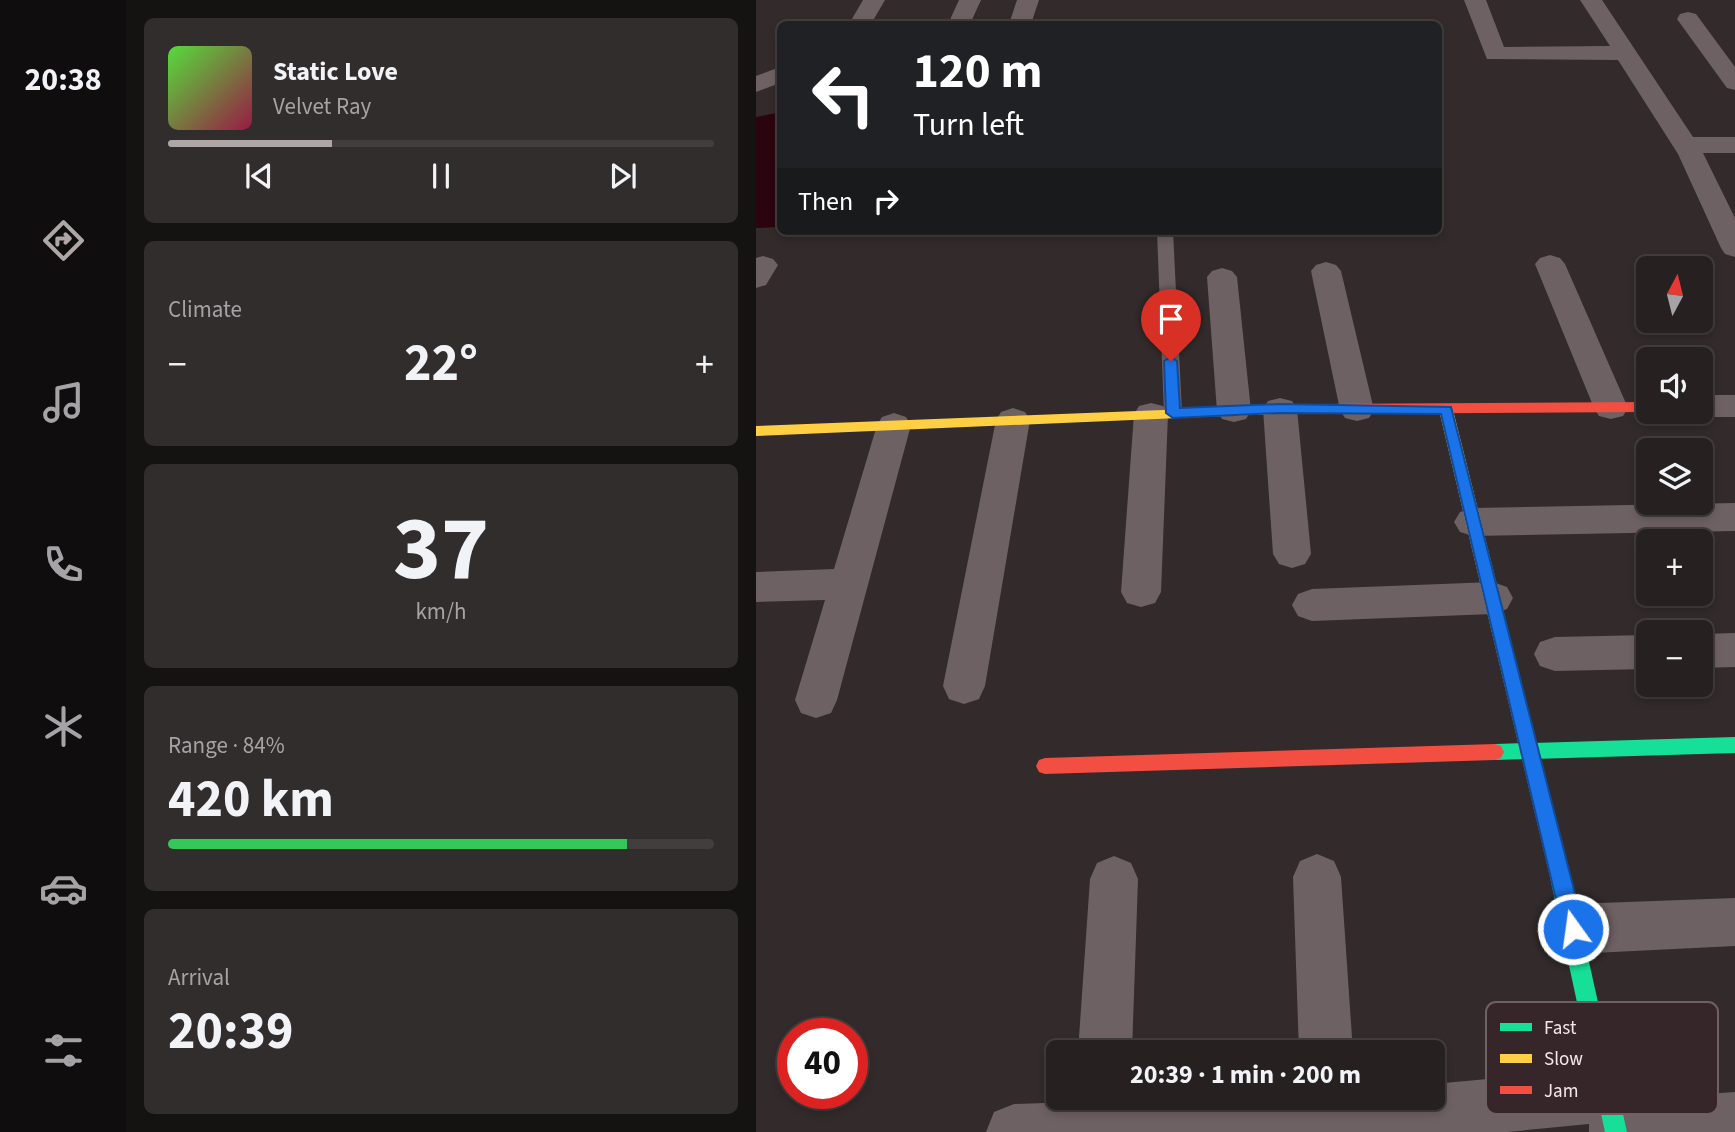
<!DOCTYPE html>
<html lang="en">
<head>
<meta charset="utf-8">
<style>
  :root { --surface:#262020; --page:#322d2d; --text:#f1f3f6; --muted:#a4a3a5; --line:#423e3e; --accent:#afa6a6 }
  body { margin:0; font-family:"Source Sans 3",sans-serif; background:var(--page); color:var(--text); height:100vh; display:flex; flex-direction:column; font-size:26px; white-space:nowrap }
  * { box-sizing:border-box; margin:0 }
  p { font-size:23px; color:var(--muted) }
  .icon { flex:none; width:38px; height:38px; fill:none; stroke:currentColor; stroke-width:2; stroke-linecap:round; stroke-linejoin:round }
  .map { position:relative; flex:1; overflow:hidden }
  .sheet { display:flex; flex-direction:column; gap:18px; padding:18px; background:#151212; width:630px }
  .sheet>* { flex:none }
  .guide { position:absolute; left:21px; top:21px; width:665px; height:214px; border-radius:10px; box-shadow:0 4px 10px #0003,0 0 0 2px var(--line); background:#202124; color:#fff; overflow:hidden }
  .needle { width:46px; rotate:7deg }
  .buttons { position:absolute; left:880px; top:256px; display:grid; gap:14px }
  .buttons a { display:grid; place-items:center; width:77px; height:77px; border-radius:10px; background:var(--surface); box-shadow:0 4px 10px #0003,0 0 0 2px var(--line); font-size:35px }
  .speed { position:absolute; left:21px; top:1018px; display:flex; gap:14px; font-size:35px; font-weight:700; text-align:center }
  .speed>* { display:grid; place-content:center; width:91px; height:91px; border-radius:50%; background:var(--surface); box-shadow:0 4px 10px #0003,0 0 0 2px var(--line); line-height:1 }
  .speed .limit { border:10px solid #d22; background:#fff; color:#111 }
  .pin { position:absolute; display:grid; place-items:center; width:60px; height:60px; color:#fff; margin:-72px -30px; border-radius:50% 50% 50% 0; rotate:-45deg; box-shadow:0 0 7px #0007 }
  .pin .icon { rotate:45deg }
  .me { position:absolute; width:77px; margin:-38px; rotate:346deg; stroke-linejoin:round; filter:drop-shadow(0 0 5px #0008) }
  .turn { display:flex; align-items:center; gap:24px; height:147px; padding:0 21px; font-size:32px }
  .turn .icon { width:91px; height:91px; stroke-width:2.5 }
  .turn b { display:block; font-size:49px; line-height:60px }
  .then { display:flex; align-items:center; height:66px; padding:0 21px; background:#0003; gap:14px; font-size:26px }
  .big { font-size:52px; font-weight:700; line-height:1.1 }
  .sheet .widget { flex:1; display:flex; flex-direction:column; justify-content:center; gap:10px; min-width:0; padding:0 24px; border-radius:10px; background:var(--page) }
  .sheet .dial { align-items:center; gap:0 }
  .dial b { font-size:91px; line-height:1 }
  .song { display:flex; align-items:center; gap:21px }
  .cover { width:84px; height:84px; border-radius:10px; background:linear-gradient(135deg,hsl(110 70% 55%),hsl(340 70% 35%)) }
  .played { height:7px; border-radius:4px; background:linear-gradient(90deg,var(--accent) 30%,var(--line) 30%) }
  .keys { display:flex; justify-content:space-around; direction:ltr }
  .heat { display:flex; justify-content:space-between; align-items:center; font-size:38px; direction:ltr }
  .charge { height:10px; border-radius:5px; background:linear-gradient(90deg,#34c759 84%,var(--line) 0) }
  .trip { position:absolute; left:290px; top:1040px; width:399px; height:70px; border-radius:10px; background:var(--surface); box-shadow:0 4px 10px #0003,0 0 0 2px var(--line); font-weight:700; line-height:70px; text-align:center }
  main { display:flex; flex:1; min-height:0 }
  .tab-bar { display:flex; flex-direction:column; width:126px; justify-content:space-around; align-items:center; background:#0f0d0d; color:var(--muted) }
  .tab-bar .icon { width:49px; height:49px }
  .tab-bar .active { color:var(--accent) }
  .tab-bar b { font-size:32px; color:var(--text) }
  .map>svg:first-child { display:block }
</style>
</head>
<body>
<main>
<nav class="tab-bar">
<b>20:38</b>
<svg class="icon active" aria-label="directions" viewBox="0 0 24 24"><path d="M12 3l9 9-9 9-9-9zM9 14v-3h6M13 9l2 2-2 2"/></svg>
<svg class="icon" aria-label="music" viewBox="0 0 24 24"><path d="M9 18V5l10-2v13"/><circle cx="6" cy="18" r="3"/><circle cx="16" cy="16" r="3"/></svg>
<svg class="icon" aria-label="phone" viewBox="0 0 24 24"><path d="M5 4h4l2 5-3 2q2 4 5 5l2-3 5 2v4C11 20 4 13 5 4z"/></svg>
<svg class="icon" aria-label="climate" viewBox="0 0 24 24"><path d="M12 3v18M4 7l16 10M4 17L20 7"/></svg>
<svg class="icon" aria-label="car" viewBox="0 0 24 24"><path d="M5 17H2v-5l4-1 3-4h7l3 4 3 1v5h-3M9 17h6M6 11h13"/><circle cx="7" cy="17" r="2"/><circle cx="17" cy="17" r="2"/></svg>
<svg class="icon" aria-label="filters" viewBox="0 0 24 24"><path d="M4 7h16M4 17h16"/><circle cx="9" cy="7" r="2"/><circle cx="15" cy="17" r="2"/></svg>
</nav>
<section class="sheet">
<div class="widget">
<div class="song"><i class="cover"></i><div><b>Static Love</b><p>Velvet Ray</p></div></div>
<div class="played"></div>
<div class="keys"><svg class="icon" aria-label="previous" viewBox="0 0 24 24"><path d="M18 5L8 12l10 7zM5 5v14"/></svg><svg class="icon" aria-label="pause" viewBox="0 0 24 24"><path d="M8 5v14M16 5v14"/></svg><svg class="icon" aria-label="next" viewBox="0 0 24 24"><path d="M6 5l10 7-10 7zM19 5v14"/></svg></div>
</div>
<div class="widget"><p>Climate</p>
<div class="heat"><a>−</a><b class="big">22°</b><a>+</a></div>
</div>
<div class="widget dial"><b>37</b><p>km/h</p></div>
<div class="widget"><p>Range · 84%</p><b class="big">420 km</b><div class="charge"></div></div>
<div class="widget"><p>Arrival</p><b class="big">20:39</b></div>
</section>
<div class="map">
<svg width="979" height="1132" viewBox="0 0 979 1132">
  <rect width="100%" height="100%" fill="#322a2b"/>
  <polygon fill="#2c0410" points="24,109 24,227 0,228 0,117 21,113"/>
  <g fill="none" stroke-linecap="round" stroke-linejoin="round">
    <polygon fill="#6e6163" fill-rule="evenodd" points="401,231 417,231 426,413 424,417 410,417 408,413"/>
    <g fill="#6e6163" fill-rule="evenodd">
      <polygon points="107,0 129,0 115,24 93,24"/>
      <polygon points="203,0 225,0 214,24 192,24"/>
      <polygon points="261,0 283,0 275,24 253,24"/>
      <polygon points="708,0 730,0 748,47 854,46 824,0 846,0 937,137 979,137 979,153 947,153 979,218 979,257 969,254 965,248 922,154 862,60 731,59"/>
      <polygon points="932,12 940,14 979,67 979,90 971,88 921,19 924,14"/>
      <polygon points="24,67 24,83 0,92 0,76"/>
      <polygon points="794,255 804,258 809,264 872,408 867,416 855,419 843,416 838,408 779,264 784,258"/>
      <polygon points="7,256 17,259 22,265 10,285 0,288 0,258"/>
      <polygon points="570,262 580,265 585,271 618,410 613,418 601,421 589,418 584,410 555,271 560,265"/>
      <polygon points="466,268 476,271 481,277 495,411 490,419 478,422 466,419 461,411 451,277 456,271"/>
      <polygon points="945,395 979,395 979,417 945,417 933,414 931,411 945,411"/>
      <polygon points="524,398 536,401 541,409 555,554 549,564 536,568 523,564 517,554 507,409 512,401"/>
      <polygon points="395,403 407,406 412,414 405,592 399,603 385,607 371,603 365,592 378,414 383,406"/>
      <polygon points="257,408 269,412 274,420 229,686 223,699 208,704 193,699 187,686 240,420 245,412"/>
      <polygon points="138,413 150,417 155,425 81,700 75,713 60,718 45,713 39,700 69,600 0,602 0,572 78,569 121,425 126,417"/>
      <polygon points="979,503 979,531 717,536 704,532 698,522 704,512 717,508"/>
      <polygon points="737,582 751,587 757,598 751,609 737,614 556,621 542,616 536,605 542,594 556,589"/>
      <polygon points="979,633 979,667 945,668 945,634"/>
      <polygon points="892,635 892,669 799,671 784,666 778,654 784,642 799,637"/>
      <polygon points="561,854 578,861 585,877 597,1052 543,1052 537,877 544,861"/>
      <polygon points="358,856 375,863 382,879 376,1052 322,1052 334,879 341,863"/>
      <polygon points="979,898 979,946 817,954 799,946 792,929 799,912 817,904"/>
      <polygon points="852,1068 871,1076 879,1095 878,1099 979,1092 979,1132 833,1132 833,1124 751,1132 230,1132 238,1112 258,1104 457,1097 677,1097 677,1084"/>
    </g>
    <g fill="#16e098" fill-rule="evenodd">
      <polygon points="979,737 979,753 739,760 733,758 730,752 733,746 739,744"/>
      <polygon points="802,859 809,861 812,868 871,1132 849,1132 792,868 795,861"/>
    </g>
    <g fill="#ffcf43" fill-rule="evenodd">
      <polygon points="558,404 565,409 563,412 0,436 0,426"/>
      <polygon points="690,405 697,410 812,868 809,875 802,877 795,875 792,868 683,410"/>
    </g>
    <g fill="#f24e42" fill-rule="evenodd">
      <polygon points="892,402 892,412 558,414 551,409 558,404"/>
      <polygon points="739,744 745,746 748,752 745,758 739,760 289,774 283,772 280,766 283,760 289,758"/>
    </g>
  </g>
  <polygon fill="#1a73e8" stroke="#114b97" stroke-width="2" points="415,357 421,361 424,408 524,404 695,407 828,929 825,936 817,939 810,936 807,929 685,414 524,413 417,418 410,413 408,361"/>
  <rect x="730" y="1002" width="232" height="112" rx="10" fill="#362629" stroke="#6f6063" stroke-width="2"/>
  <rect x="744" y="1023" width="32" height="8" fill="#16e098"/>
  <rect x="744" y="1054" width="32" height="9" fill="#ffcf43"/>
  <rect x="744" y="1086" width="32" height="8" fill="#f24e42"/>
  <g font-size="19" fill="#f3e8e9">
    <text x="788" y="1034">Fast</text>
    <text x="788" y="1065">Slow</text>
    <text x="788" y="1097">Jam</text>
  </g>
</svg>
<div class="buttons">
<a><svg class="needle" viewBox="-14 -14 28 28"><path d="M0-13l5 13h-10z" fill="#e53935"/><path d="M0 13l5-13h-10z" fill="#a4a3a5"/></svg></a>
<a><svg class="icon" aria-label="sound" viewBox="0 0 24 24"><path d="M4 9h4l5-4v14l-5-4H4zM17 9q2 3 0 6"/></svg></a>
<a><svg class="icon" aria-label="layers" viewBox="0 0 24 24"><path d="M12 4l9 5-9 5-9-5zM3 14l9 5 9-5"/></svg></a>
<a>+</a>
<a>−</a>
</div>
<div class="speed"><div class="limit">40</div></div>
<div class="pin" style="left:415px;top:361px;background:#d93025"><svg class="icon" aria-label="arrive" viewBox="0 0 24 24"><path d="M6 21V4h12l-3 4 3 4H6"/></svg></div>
<svg class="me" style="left:817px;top:929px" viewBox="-20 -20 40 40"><circle r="17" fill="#1a73e8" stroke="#fff" stroke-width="3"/><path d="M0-11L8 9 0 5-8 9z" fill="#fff"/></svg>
<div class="trip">20:39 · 1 min · 200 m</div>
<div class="guide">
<div class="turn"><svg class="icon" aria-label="left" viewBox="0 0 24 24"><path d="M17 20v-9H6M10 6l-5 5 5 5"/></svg><div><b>120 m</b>Turn left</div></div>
<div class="then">Then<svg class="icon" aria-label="right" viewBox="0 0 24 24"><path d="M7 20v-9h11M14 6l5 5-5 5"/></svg></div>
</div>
</div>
</main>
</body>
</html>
